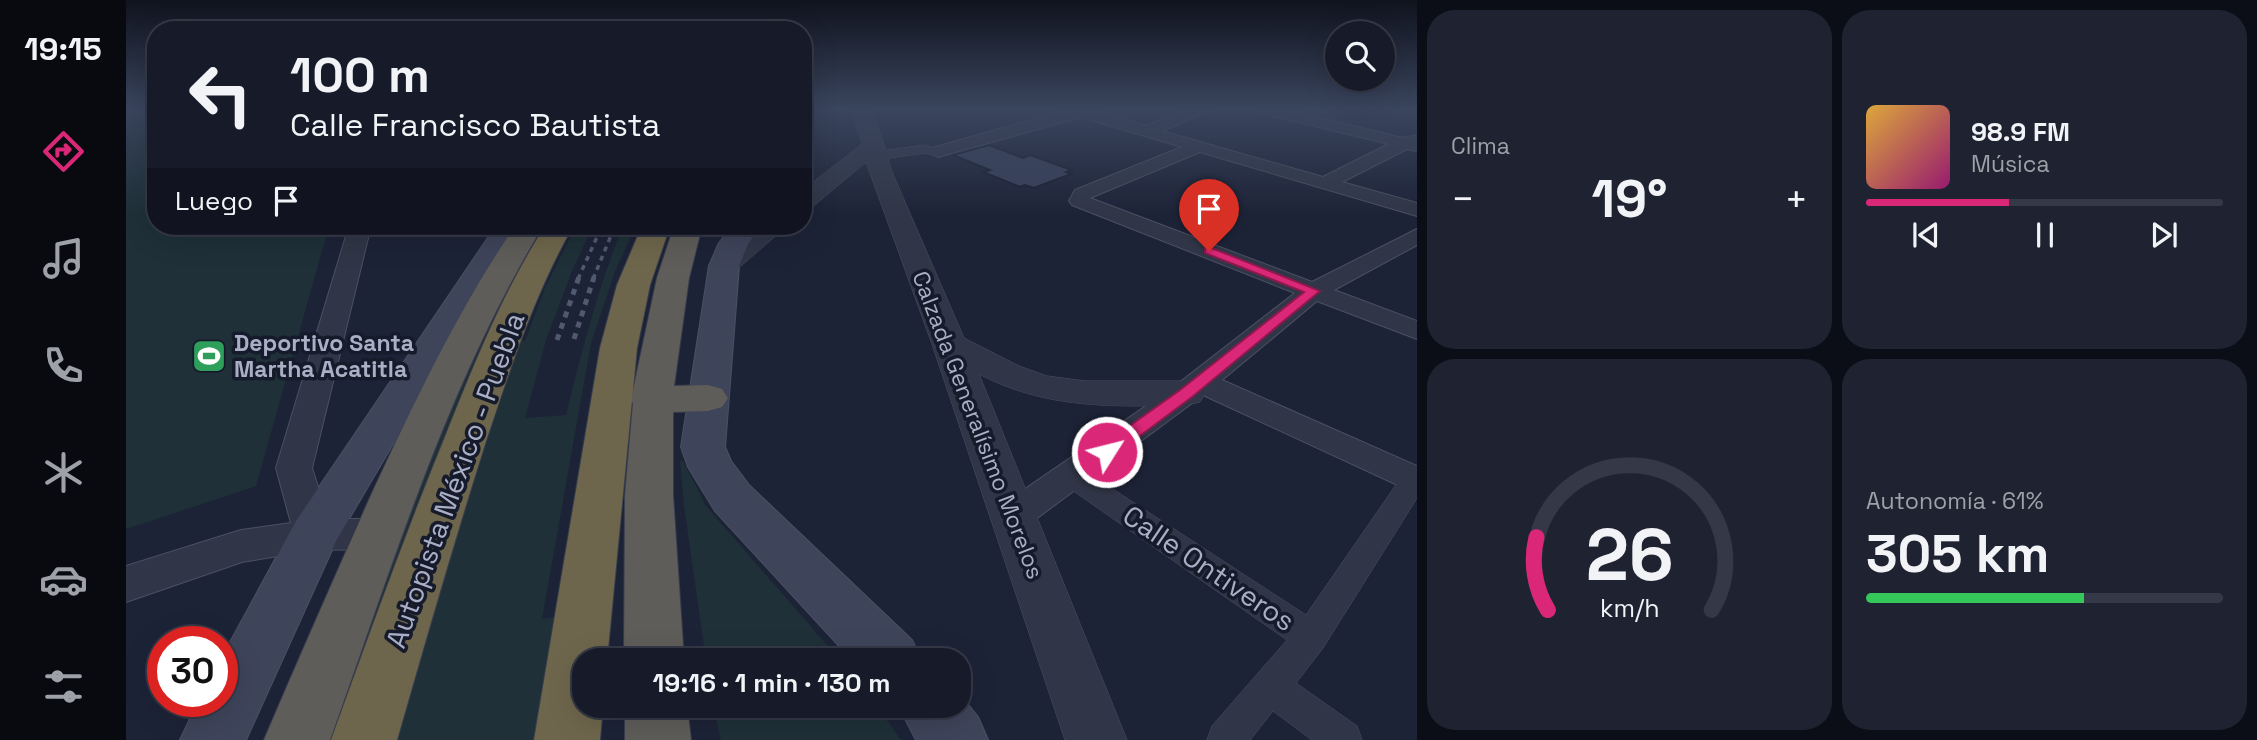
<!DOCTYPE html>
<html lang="es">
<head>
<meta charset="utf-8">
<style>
  :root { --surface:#161a29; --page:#1f2331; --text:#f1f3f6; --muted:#9ea1a8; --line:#353846; --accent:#db2777 }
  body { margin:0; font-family:"Space Grotesk",sans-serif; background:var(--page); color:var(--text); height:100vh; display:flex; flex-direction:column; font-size:26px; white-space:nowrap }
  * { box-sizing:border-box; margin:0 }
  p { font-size:23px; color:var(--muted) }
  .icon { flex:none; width:38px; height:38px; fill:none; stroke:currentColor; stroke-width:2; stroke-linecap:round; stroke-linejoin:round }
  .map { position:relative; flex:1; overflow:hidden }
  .side { display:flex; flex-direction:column; gap:10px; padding:10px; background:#0c0e17; width:840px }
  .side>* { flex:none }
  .banner { position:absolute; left:21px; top:21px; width:665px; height:214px; border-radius:28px; box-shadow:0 7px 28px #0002,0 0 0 2px var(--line); background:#161a29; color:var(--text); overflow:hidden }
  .tools { position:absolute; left:1199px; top:21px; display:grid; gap:14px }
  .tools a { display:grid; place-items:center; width:70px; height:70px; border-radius:50%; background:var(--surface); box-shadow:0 7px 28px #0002,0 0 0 2px var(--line); font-size:35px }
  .speed { position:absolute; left:21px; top:626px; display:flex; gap:14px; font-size:35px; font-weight:700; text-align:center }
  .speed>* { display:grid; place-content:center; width:91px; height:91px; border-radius:50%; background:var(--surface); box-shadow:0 7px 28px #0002,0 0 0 2px var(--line); line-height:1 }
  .speed .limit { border:10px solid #d22; background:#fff; color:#111 }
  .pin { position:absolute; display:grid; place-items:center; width:60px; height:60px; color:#fff; margin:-72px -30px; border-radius:50% 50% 50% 0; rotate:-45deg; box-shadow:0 0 7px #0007 }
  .pin .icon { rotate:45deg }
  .me { position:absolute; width:77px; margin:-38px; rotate:54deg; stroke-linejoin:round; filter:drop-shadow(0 0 5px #0008) }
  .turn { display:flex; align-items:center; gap:24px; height:147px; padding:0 28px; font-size:32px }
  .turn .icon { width:91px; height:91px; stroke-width:2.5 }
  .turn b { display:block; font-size:49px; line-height:60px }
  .then { display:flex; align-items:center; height:66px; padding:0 28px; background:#0003; gap:14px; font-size:26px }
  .big { font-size:52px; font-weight:700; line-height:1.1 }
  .side .card { flex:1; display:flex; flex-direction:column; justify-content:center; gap:10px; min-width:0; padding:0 24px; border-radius:28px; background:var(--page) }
  .side .dial { align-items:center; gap:0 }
  .dial svg { height:182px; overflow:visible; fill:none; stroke:var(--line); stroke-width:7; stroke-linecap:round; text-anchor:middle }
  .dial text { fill:var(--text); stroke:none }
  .song { display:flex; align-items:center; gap:21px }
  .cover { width:84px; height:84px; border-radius:10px; background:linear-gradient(135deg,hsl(40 70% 55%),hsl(320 70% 35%)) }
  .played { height:7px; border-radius:4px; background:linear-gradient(90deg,var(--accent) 40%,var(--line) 40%) }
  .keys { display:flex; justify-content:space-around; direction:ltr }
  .heat { display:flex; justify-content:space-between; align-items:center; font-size:38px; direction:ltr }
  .charge { height:10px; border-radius:5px; background:linear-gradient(90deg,#34c759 61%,var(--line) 0) }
  .side .tiles { flex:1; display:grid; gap:10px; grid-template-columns:repeat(2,1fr) }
  .trip { position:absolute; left:446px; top:648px; width:399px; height:70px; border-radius:28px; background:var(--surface); box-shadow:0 7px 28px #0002,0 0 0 2px var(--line); font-weight:700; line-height:70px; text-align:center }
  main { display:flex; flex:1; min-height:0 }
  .menu { display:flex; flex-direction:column; width:126px; justify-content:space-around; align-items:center; background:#090a10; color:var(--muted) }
  .menu .icon { width:49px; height:49px }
  .menu .on { color:var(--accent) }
  .menu b { font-size:32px; color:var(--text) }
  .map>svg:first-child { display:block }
</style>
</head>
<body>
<main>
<nav class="menu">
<b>19:15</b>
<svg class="icon on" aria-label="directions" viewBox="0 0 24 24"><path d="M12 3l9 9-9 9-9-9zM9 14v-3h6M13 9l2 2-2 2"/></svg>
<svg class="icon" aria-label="music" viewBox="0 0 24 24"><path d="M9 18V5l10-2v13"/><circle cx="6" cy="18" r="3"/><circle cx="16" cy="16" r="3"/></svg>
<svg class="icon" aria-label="phone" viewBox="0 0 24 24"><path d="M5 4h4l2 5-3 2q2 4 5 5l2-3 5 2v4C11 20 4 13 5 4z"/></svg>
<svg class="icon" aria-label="climate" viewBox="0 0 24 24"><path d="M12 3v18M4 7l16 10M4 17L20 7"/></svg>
<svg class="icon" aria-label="car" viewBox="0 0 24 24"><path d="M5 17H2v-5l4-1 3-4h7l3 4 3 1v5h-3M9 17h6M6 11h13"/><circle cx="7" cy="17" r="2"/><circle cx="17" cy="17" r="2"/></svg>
<svg class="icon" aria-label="filters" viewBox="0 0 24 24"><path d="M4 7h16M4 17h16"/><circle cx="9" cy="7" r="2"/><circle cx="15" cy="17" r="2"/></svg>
</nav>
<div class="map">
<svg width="1291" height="740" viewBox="0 0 1291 740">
  <rect width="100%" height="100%" fill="#1d2337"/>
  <g fill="#1f3038">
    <polygon points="0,110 30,110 30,226 203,226 130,486 0,529"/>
    <path d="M450,226H467L446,271L420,340L399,418L440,415C456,351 472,287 497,226H510L489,271L465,343L416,619L479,611C456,666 450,682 472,740H199L318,421L351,342L399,341L419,288Z"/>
    <polygon points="554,461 557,461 580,506 714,660 580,660 558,506"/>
    <polygon points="587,705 750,705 775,740 595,740"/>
  </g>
  <polygon fill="#384058" stroke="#181d2d" stroke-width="2" points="863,145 897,158 904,155 946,170 940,172 945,174 908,188 899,185 894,187 857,172 864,170 827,155"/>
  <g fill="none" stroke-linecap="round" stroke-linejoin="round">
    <g stroke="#4b5062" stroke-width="1">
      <g id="pedestrian">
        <polygon points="799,145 819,152 812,156 799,153 749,160 742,156 749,152"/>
        <polygon points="946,466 956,469 1180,615 1281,469 1291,466 1291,498 1197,648 1170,683 1231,726 1236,740 1186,740 1147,711 1124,740 1081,740 1086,726 1161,640 936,483 932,476 936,469"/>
      </g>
    </g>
    <g stroke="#4b5062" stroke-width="2">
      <g id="minor">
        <polygon points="940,110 971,110 1019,126 1063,110 1085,110 1036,131 1197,177 1263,144 1135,113 1133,110 1161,110 1277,138 1291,135 1291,151 1281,149 1216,182 1291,203 1291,216 1074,152 964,198 1186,282 1291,229 1291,245 1208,290 1291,321 1291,339 1191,301 1096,380 1291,466 1291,494 1077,395 899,527 886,532 873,527 867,517 873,507 1049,386 1169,293 946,205 943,201 949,190 1056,147 955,117 812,157 803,152 806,148"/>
        <polygon points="223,226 245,226 186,468 202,519 253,519 267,523 272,534 267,545 253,549 188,550 116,562 0,602 0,566 115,530 165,523 150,468"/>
      </g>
    </g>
    <g stroke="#4b5062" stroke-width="1">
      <g id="tertiary">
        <path d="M725,110H744L753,129L766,172L838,338L893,366L921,376L959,381H1060L1074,384L1079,393L1074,402L1060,405C988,407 919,409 853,374L1001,740H939L806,344L740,162L686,207L677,209V190L736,144Z"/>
        <polygon points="631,226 661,226 608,272 598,275 588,272 583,266 588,260"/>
      </g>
    </g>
    <g stroke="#4b5062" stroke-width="2">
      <g id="secondary">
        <polygon points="370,226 398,226 368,272 210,541 120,740 54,740 72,702 96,702 96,657 170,521"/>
        <polygon points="606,226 635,226 622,244 613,266 599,447 605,461 623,485 786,640 795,660 726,660 589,511 562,467 555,447 583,266 593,243"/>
        <polygon points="833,693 852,717 862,740 790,740 772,705 833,705"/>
      </g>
    </g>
    <g stroke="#383d4e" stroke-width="2">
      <g id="trunk">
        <path d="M389,226H417C321,384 266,567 204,740H138C172,660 207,581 242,502C286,407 330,313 389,226Z"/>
        <polygon points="548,226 576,226 563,278 548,386 582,385 596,389 602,398 596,407 582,411 547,412 547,495 558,660 498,660 499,495 507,403 505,400 531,278"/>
        <polygon points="499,705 561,705 565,740 499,740"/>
      </g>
    </g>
    <g stroke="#383d4e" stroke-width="2">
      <g id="motorway">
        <path d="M419,226H447C409,293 385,366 361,438C329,538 300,639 271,740H205C242,638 278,537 319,437C348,364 377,292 419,226Z"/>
        <polygon points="516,226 544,226 524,285 511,348 481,660 458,660 458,705 477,705 474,740 408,740 474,348 491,285"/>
      </g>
    </g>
    <use href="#pedestrian" fill="#303647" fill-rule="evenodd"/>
    <use href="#minor" fill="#303647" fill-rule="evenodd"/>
    <use href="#tertiary" fill="#303647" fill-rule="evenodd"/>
    <use href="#secondary" fill="#3e445a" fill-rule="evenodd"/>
    <use href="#trunk" fill="#5e5d5a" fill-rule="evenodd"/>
    <use href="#motorway" fill="#6e664c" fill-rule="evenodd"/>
    <g stroke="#52596f" stroke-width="3.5" stroke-dasharray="5 5" stroke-linecap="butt">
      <polyline points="452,279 476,226"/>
      <polyline points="467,279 489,226"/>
    </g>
    <g stroke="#52596f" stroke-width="5" stroke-dasharray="6 6" stroke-linecap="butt">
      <polyline points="448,339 468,277"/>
      <polyline points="431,340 453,277"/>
    </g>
  </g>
  <linearGradient id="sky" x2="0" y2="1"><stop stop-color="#10131e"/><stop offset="0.51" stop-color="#3a455e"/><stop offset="1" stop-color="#3a455e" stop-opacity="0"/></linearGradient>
  <rect width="1291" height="214" fill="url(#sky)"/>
  <polygon fill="#db2777" stroke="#8e194d" stroke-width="2" points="1083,247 1194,291 1066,397 987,456 974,456 972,452 974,447 1054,390 1178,292 1079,253 1079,248"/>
  <defs>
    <g id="stadium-square" transform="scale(1.75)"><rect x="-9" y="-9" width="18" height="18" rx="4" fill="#2e9e5b" stroke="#161b2b"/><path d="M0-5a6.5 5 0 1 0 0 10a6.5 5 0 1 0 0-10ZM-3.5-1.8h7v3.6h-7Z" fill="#fff"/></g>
  </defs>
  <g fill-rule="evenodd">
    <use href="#stadium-square" x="83" y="356"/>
  </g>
  <g text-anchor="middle" stroke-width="7" stroke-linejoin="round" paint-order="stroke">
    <g font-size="23" font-weight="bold" fill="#aaafc5" stroke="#161b2b" text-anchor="start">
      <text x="108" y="351">Deportivo Santa<tspan x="108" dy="26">Martha Acatitla</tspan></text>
    </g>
    <g font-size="23" fill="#aaafc5" stroke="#161b2b">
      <text transform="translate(852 425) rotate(69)" y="8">Calzada Generalísimo Morelos</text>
    </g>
    <g font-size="28" fill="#aaafc5" stroke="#161b2b">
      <text transform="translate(329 480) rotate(-70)" y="10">Autopista México - Puebla</text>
      <text transform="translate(1083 568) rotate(34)" y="10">Calle Ontiveros</text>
    </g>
  </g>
</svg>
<div class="tools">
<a><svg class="icon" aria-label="search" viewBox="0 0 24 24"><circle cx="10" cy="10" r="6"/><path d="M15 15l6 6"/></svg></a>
</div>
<div class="speed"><div class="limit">30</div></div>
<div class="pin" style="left:1083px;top:251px;background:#d93025"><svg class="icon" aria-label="arrive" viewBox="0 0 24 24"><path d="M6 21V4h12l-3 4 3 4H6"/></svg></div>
<svg class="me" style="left:981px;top:452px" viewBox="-20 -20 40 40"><circle r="17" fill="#db2777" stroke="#fff" stroke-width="3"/><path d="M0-11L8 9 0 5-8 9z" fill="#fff"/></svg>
<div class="trip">19:16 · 1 min · 130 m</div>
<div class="banner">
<div class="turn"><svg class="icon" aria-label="left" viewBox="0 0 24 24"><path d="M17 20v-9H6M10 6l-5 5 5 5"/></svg><div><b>100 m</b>Calle Francisco Bautista</div></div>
<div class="then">Luego<svg class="icon" aria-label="arrive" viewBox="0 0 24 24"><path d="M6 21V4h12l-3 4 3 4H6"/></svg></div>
</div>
</div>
<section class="side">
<div class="tiles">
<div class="card"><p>Clima</p>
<div class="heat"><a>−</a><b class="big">19°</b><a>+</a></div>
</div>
<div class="card">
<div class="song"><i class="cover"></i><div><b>98.9 FM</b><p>Música</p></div></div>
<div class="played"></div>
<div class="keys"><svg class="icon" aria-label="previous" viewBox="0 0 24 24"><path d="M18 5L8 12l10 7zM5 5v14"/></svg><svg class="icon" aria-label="pause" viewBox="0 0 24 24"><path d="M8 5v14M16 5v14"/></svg><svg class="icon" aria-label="next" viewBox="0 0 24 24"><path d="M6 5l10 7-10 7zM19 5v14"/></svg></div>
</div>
<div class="card dial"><svg viewBox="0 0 100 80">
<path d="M14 69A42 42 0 1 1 86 69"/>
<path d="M14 69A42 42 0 0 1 9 37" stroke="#db2777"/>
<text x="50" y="56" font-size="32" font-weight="700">26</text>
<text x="50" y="72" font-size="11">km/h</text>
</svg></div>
<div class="card"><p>Autonomía · 61%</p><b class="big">305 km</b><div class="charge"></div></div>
</div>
</section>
</main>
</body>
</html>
